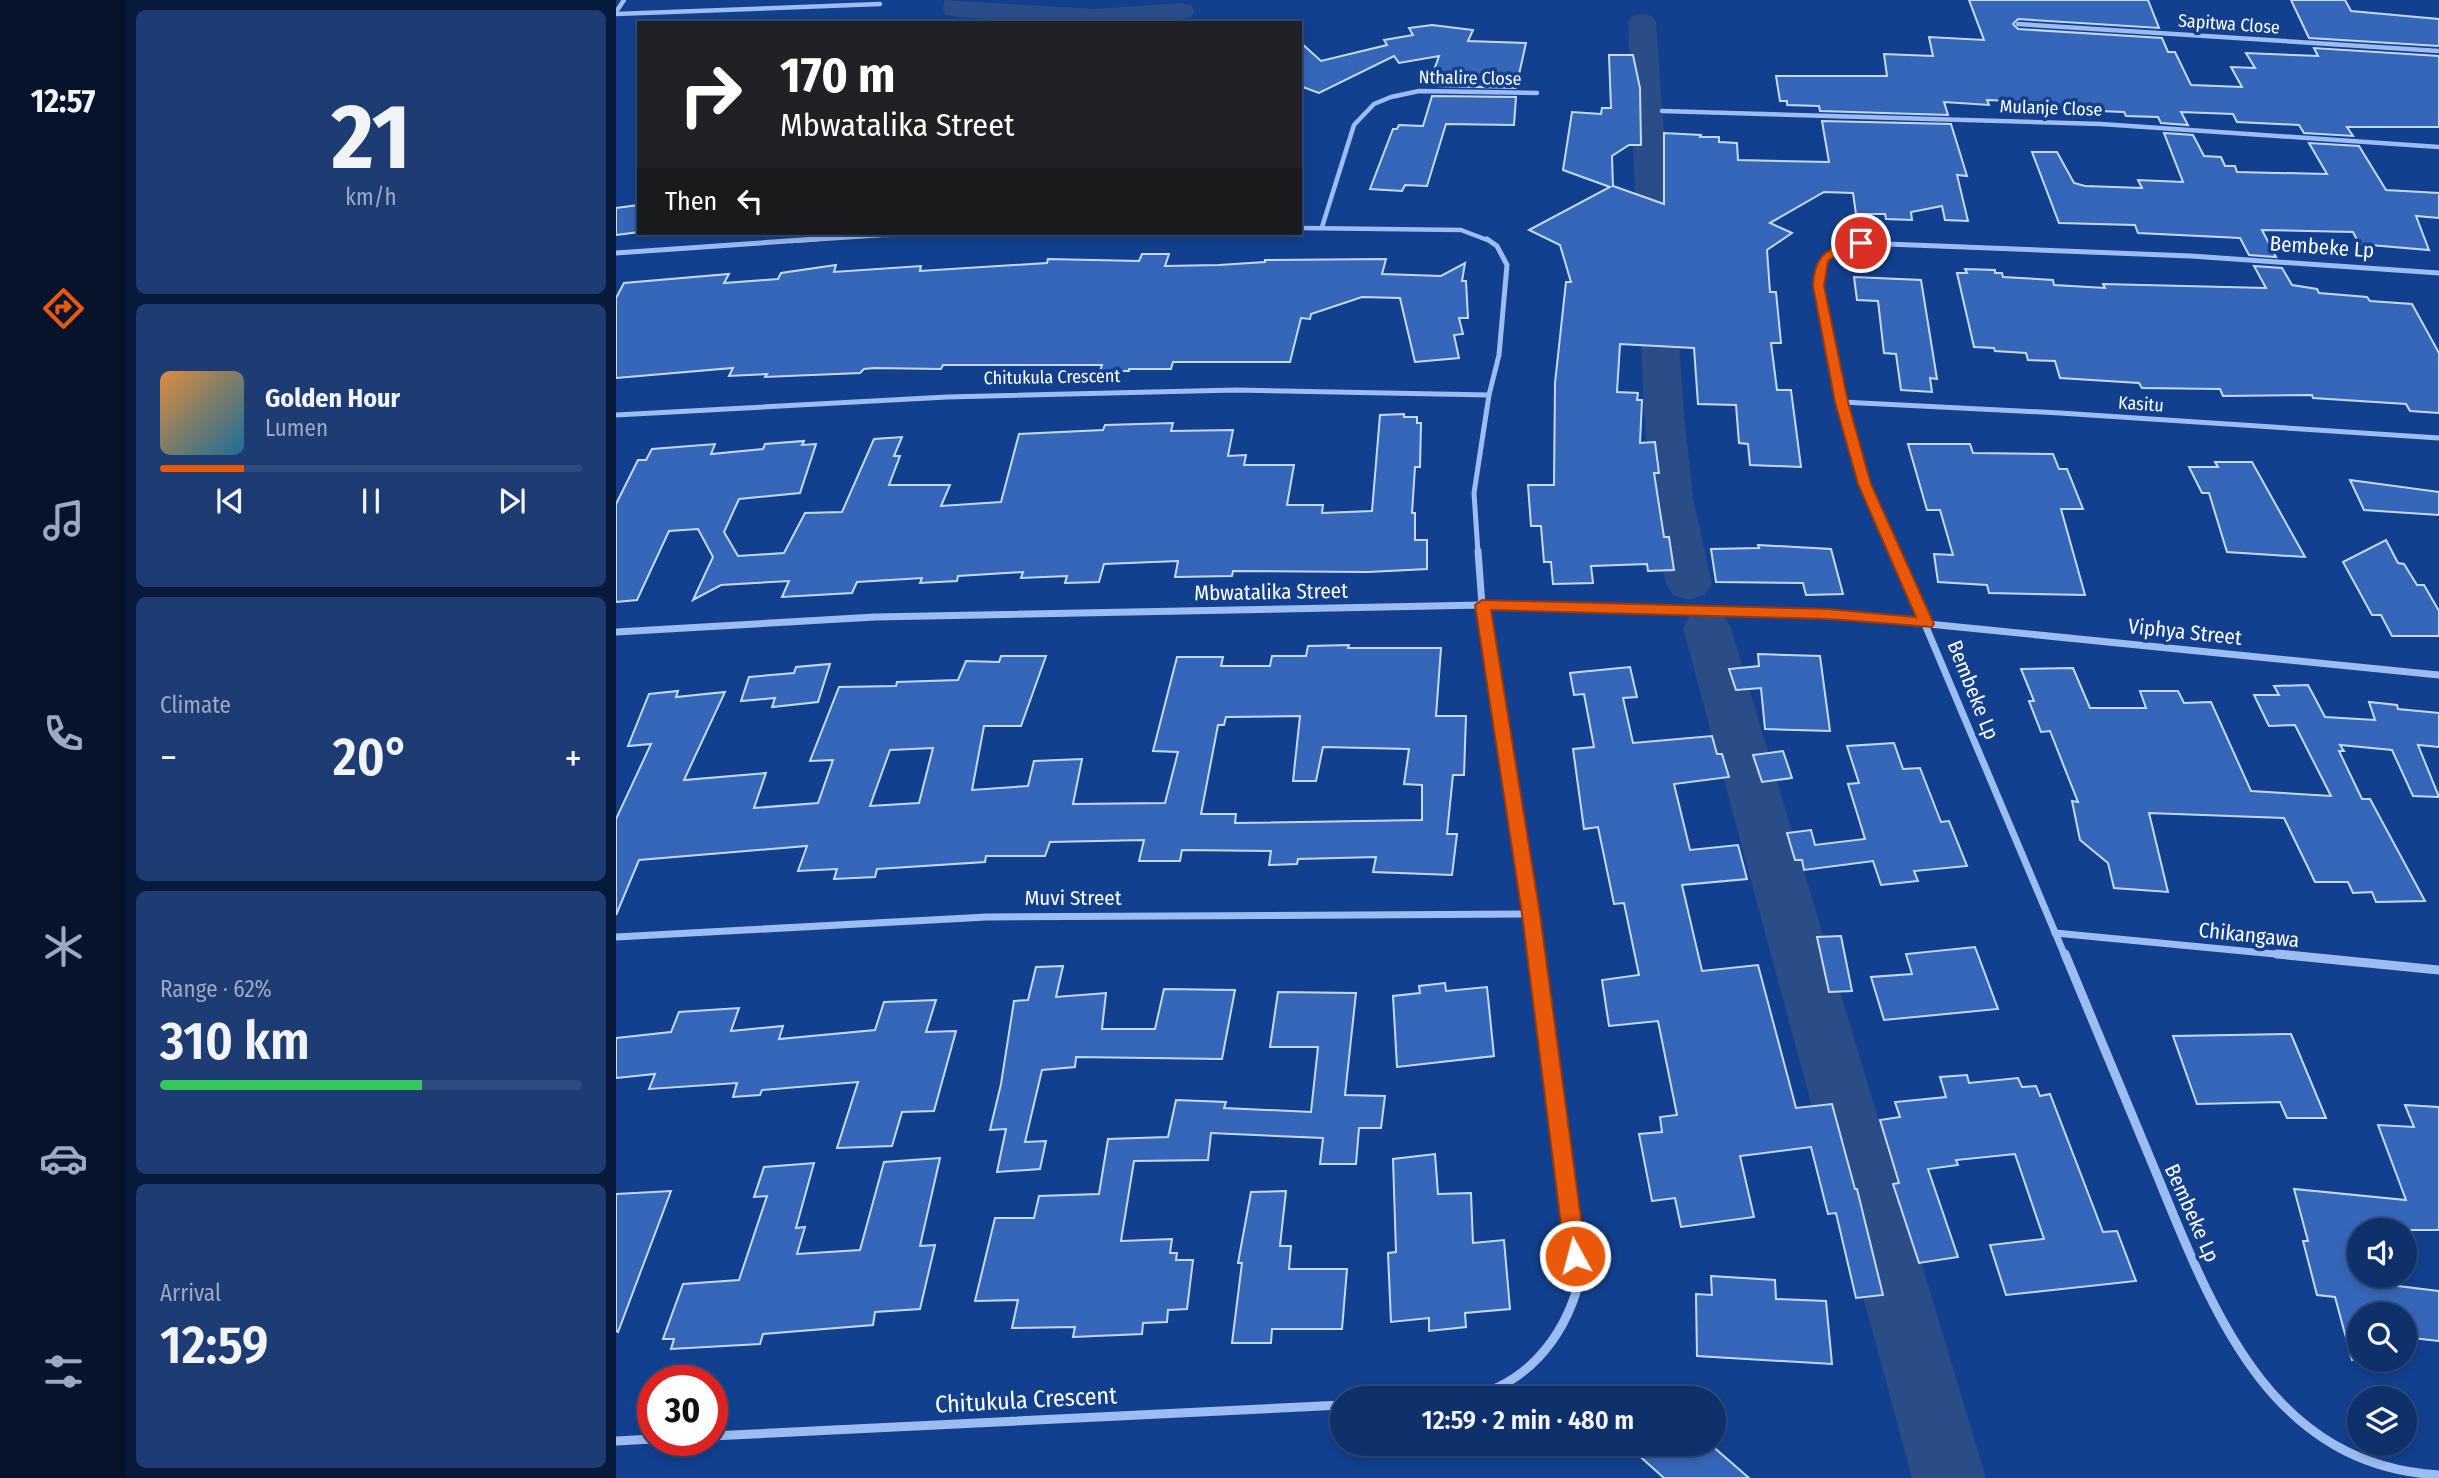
<!DOCTYPE html>
<html lang="en">
<head>
<meta charset="utf-8">
<style>
  :root { --surface:#0e306b; --page:#1c3c73; --text:#f1f3f6; --muted:#9ba9c1; --line:#2e4b7e; --accent:#ea580c }
  body { margin:0; font-family:"Fira Sans Condensed",sans-serif; background:var(--page); color:var(--text); height:100vh; display:flex; flex-direction:column; font-size:26px; white-space:nowrap }
  * { box-sizing:border-box; margin:0 }
  p { font-size:23px; color:var(--muted) }
  .icon { flex:none; width:38px; height:38px; fill:none; stroke:currentColor; stroke-width:2; stroke-linecap:round; stroke-linejoin:round }
  .map { position:relative; flex:1; overflow:hidden }
  .panel { display:flex; flex-direction:column; gap:10px; padding:10px; background:#081a3b; width:490px }
  .panel>* { flex:none }
  .hud { position:absolute; left:21px; top:21px; width:665px; height:214px; border-radius:0px; box-shadow:0 4px 10px #0003,0 0 0 2px var(--line); background:#202124; color:#fff; overflow:hidden }
  .buttons { position:absolute; left:1731px; top:1218px; display:grid; gap:14px }
  .buttons a { display:grid; place-items:center; width:70px; height:70px; border-radius:50%; background:var(--surface); box-shadow:0 4px 10px #0003,0 0 0 2px var(--line); font-size:35px }
  .speed { position:absolute; left:21px; top:1365px; display:flex; gap:14px; font-size:35px; font-weight:700; text-align:center }
  .speed>* { display:grid; place-content:center; width:91px; height:91px; border-radius:50%; background:var(--surface); box-shadow:0 4px 10px #0003,0 0 0 2px var(--line); line-height:1 }
  .speed .limit { border:10px solid #d22; background:#fff; color:#111 }
  .pin { position:absolute; display:grid; place-items:center; width:60px; height:60px; color:#fff; margin:-30px; border:4px solid #fff; border-radius:50%; box-shadow:0 2px 7px #0007 }
  .me { position:absolute; width:77px; margin:-38px; rotate:353deg; stroke-linejoin:round; filter:drop-shadow(0 0 5px #0008) }
  .turn { display:flex; align-items:center; gap:24px; height:147px; padding:0 28px; font-size:32px }
  .turn .icon { width:91px; height:91px; stroke-width:2.5 }
  .turn b { display:block; font-size:49px; line-height:60px }
  .then { display:flex; align-items:center; height:66px; padding:0 28px; background:#0003; gap:14px; font-size:26px }
  .big { font-size:52px; font-weight:600; line-height:1.1 }
  .panel .card { flex:1; display:flex; flex-direction:column; justify-content:center; gap:10px; min-width:0; padding:0 24px; border-radius:10px; background:var(--page) }
  .panel .dial { align-items:center; gap:0 }
  .dial b { font-size:91px; line-height:1 }
  .song { display:flex; align-items:center; gap:21px }
  .cover { width:84px; height:84px; border-radius:10px; background:linear-gradient(135deg,hsl(30 70% 55%),hsl(200 70% 35%)) }
  .played { height:7px; border-radius:4px; background:linear-gradient(90deg,var(--accent) 20%,var(--line) 20%) }
  .keys { display:flex; justify-content:space-around; direction:ltr }
  .heat { display:flex; justify-content:space-between; align-items:center; font-size:38px; direction:ltr }
  .charge { height:10px; border-radius:5px; background:linear-gradient(90deg,#34c759 62%,var(--line) 0) }
  .trip { position:absolute; left:714px; top:1386px; width:396px; height:70px; border-radius:35px; background:var(--surface); box-shadow:0 4px 10px #0003,0 0 0 2px var(--line); font-weight:600; line-height:70px; text-align:center }
  main { display:flex; flex:1; min-height:0 }
  .tabs { display:flex; flex-direction:column; width:126px; justify-content:space-around; align-items:center; background:#06132b; color:var(--muted) }
  .tabs .icon { width:49px; height:49px }
  .tabs .on { color:var(--accent) }
  .tabs b { font-size:32px; color:var(--text) }
  .map>svg:first-child { display:block }
</style>
</head>
<body>
<main>
<nav class="tabs">
<b>12:57</b>
<svg class="icon on" aria-label="directions" viewBox="0 0 24 24"><path d="M12 3l9 9-9 9-9-9zM9 14v-3h6M13 9l2 2-2 2"/></svg>
<svg class="icon" aria-label="music" viewBox="0 0 24 24"><path d="M9 18V5l10-2v13"/><circle cx="6" cy="18" r="3"/><circle cx="16" cy="16" r="3"/></svg>
<svg class="icon" aria-label="phone" viewBox="0 0 24 24"><path d="M5 4h4l2 5-3 2q2 4 5 5l2-3 5 2v4C11 20 4 13 5 4z"/></svg>
<svg class="icon" aria-label="climate" viewBox="0 0 24 24"><path d="M12 3v18M4 7l16 10M4 17L20 7"/></svg>
<svg class="icon" aria-label="car" viewBox="0 0 24 24"><path d="M5 17H2v-5l4-1 3-4h7l3 4 3 1v5h-3M9 17h6M6 11h13"/><circle cx="7" cy="17" r="2"/><circle cx="17" cy="17" r="2"/></svg>
<svg class="icon" aria-label="filters" viewBox="0 0 24 24"><path d="M4 7h16M4 17h16"/><circle cx="9" cy="7" r="2"/><circle cx="15" cy="17" r="2"/></svg>
</nav>
<section class="panel">
<div class="card dial"><b>21</b><p>km/h</p></div>
<div class="card">
<div class="song"><i class="cover"></i><div><b>Golden Hour</b><p>Lumen</p></div></div>
<div class="played"></div>
<div class="keys"><svg class="icon" aria-label="previous" viewBox="0 0 24 24"><path d="M18 5L8 12l10 7zM5 5v14"/></svg><svg class="icon" aria-label="pause" viewBox="0 0 24 24"><path d="M8 5v14M16 5v14"/></svg><svg class="icon" aria-label="next" viewBox="0 0 24 24"><path d="M6 5l10 7-10 7zM19 5v14"/></svg></div>
</div>
<div class="card"><p>Climate</p>
<div class="heat"><a>−</a><b class="big">20°</b><a>+</a></div>
</div>
<div class="card"><p>Range · 62%</p><b class="big">310 km</b><div class="charge"></div></div>
<div class="card"><p>Arrival</p><b class="big">12:59</b></div>
</section>
<div class="map">
<svg width="1823" height="1478" viewBox="0 0 1823 1478">
  <rect width="100%" height="100%" fill="#12408f"/>
  <g fill="none" stroke-linecap="round" stroke-linejoin="round">
    <g fill="#2a4c87" fill-rule="evenodd">
      <path d="M328,0L479,9L565,3L575,5L578,11L575,17C547,24 516,23 487,23C438,23 389,20 340,17L330,15L327,9Z"/>
      <polygon points="1026,14 1036,16 1040,22 1068,413 1077,498 1096,584 1089,595 1073,600 1057,595 1050,584 1035,498 1028,413 1012,22 1016,16"/>
      <polygon points="1091,611 1108,616 1115,628 1370,1478 1296,1478 1067,628 1074,616"/>
    </g>
  </g>
  <g fill="#3666b7" stroke="#c4d9fd" stroke-width="2" fill-rule="evenodd">
    <polygon points="1353,0 1532,0 1543,28 1402,19 1397,24 1402,29 1546,38 1552,52 1559,52 1575,85 1626,87 1615,67 1639,68 1630,53 1702,56 1698,48 1823,56 1823,127 1731,127 1737,136 1688,133 1683,125 1621,122 1617,114 1565,112 1572,125 1545,123 1542,117 1510,116 1508,112 1431,109 1429,103 1425,102 1371,100 1373,105 1328,102 1332,115 1204,111 1203,106 1171,105 1171,101 1164,101 1160,76 1271,76 1268,54 1317,56 1313,37 1368,40"/>
    <polygon points="1675,0 1729,0 1735,11 1823,19 1823,46 1693,38"/>
    <polygon points="816,25 857,30 852,41 910,43 900,88 820,86 824,74 817,73 823,56 783,63 778,56 703,93 684,86 684,42 705,61 771,45 768,40 797,35 793,28"/>
    <polygon points="993,55 1017,55 1024,88 1025,145 1013,145 996,156 997,186 1048,204 1048,133 1085,135 1084,137 1103,137 1103,142 1121,143 1122,160 1213,162 1206,121 1335,124 1351,176 1341,175 1352,221 1329,220 1326,206 1295,212 1296,220 1270,219 1269,214 1240,214 1237,193 1208,192 1154,223 1176,233 1151,250 1154,292 1160,292 1165,343 1155,343 1161,390 1175,390 1185,467 1134,465 1132,444 1123,443 1120,405 1082,404 1078,348 1004,344 1001,392 1022,393 1021,400 1026,400 1024,443 1039,442 1043,473 1038,473 1048,537 1053,537 1058,570 1032,571 1031,564 975,566 977,583 937,584 935,562 928,562 925,526 915,526 912,485 938,485 939,383 950,282 955,282 944,245 913,230 994,187 947,170 956,112 985,114 986,108 995,108"/>
    <polygon points="816,96 900,97 898,125 830,124 811,186 789,185 786,191 754,189 777,129 781,129 783,125 807,126"/>
    <polygon points="1548,133 1577,135 1588,156 1605,157 1609,166 1619,166 1621,172 1711,174 1693,143 1743,146 1770,190 1823,193 1823,218 1800,216 1813,250 1743,244 1737,232 1646,230 1660,257 1633,255 1624,238 1522,233 1519,225 1443,223 1416,152 1441,152 1458,183 1469,186 1526,188 1522,180 1567,182"/>
    <polygon points="23,205 23,232 0,235 0,208"/>
    <polygon points="526,254 553,254 549,266 603,265 649,262 649,260 770,259 766,274 825,276 849,263 846,281 850,281 852,318 843,318 847,334 838,335 843,358 799,362 784,298 746,297 695,314 694,319 685,318 674,362 557,362 555,369 513,369 513,371 484,371 486,365 327,365 325,369 258,368 248,369 244,373 149,377 151,374 113,376 117,368 0,378 0,298 8,283 113,274 108,283 162,279 165,273 220,265 218,272 305,266 304,271 431,263 432,259 523,261"/>
    <polygon points="1638,266 1666,268 1676,285 1701,289 1703,293 1751,297 1754,301 1796,304 1823,353 1823,413 1794,411 1790,404 1697,398 1696,395 1607,396 1604,389 1526,388 1523,383 1444,378 1439,361 1412,360 1410,353 1379,351 1378,348 1358,347 1341,273 1351,273 1349,269 1379,270 1379,273 1386,273 1387,277 1437,280 1438,285 1489,288 1487,284 1650,288"/>
    <polygon points="1238,277 1305,280 1321,379 1314,378 1316,392 1285,390 1280,354 1268,353 1262,301 1241,300"/>
    <polygon points="788,414 788,417 801,417 801,423 805,423 804,467 799,467 796,513 799,513 799,540 811,540 811,569 752,572 617,571 616,576 559,577 562,561 488,564 483,582 449,583 451,576 405,578 407,572 342,576 341,581 304,583 306,578 241,582 236,593 166,597 173,581 105,585 77,600 97,557 82,529 53,531 21,600 0,602 0,504 22,460 30,460 36,449 99,444 95,454 147,449 149,444 188,441 186,445 200,444 184,493 123,499 108,532 122,556 168,553 189,513 226,512 258,439 286,437 278,456 284,456 273,485 334,485 325,506 385,502 403,434 487,430 489,425 557,423 555,431 617,430 612,456 630,455 628,465 678,465 671,505 707,505 706,513 756,511 764,415"/>
    <polygon points="1292,444 1354,444 1357,453 1437,454 1443,469 1451,469 1467,509 1445,509 1469,595 1373,593 1371,585 1322,582 1318,554 1337,555 1324,510 1311,510"/>
    <polygon points="1599,462 1636,462 1689,557 1611,552 1593,493 1586,493 1573,467 1602,467"/>
    <polygon points="1734,480 1823,492 1823,515 1748,510"/>
    <polygon points="1770,540 1782,563 1788,564 1801,585 1808,585 1823,611 1823,636 1776,636 1765,615 1756,615 1727,562"/>
    <polygon points="1142,545 1215,549 1227,594 1190,595 1187,583 1100,582 1095,549 1143,548"/>
    <path d="M733,645L732,648H825L820,716H850L848,775H837L831,834H841L836,875L757,872L760,857L682,859L681,864L653,865L655,851L566,850L564,861H523L528,840L434,842L429,856H370L369,862L261,869L259,877L218,879L221,869L182,871L191,846L23,860L0,915V819L35,744L12,746L33,694L62,691L60,697L109,692L68,780L150,773L138,808L202,803L217,760L194,761L223,687L280,686L281,682L342,680L350,661L383,662L385,656H430L405,726H368L356,790L412,786L418,761L466,759L457,804L549,803L562,752L537,751L561,657H607L605,666H654L656,656H690L692,646ZM684,716L677,781H700L707,747L793,749L788,784L806,785V820L619,823L620,814H585L602,725H608L610,717ZM317,748L303,803L254,806L274,750Z"/>
    <polygon points="1142,654 1204,656 1214,731 1149,729 1145,688 1120,690 1113,669 1143,666"/>
    <polygon points="214,664 202,702 156,707 159,698 125,701 133,677 178,673 180,667"/>
    <polygon points="1014,667 1021,697 1007,698 1017,743 1096,736 1101,754 1106,754 1113,777 1058,784 1074,850 1122,845 1131,879 1066,885 1086,971 1142,965 1180,1108 1216,1104 1239,1189 1241,1189 1267,1295 1240,1298 1220,1213 1212,1214 1195,1147 1124,1156 1138,1217 1065,1227 1059,1198 1036,1201 1023,1134 1046,1132 1044,1117 1061,1115 1042,1021 993,1026 986,980 1023,975 1008,903 998,904 982,827 968,829 957,749 978,747 968,694 958,695 954,673"/>
    <polygon points="1457,668 1474,708 1530,708 1524,691 1562,691 1568,703 1595,702 1635,791 1715,796 1679,725 1653,726 1638,695 1663,695 1658,686 1692,685 1709,717 1759,720 1753,702 1781,705 1782,709 1823,713 1823,747 1802,745 1823,797 1797,796 1776,750 1724,745 1728,751 1723,751 1746,799 1754,799 1809,901 1760,902 1756,892 1737,893 1732,882 1699,882 1668,818 1533,813 1552,892 1498,888 1492,863 1464,840 1456,801 1462,802 1434,731 1425,732 1413,701 1418,701 1405,669"/>
    <polygon points="1278,743 1287,769 1304,768 1325,822 1333,821 1351,866 1298,871 1302,881 1265,885 1257,861 1188,870 1186,860 1179,860 1171,833 1195,830 1199,845 1249,839 1232,784 1243,783 1231,746"/>
    <polygon points="1167,751 1176,778 1146,782 1137,755"/>
    <polygon points="1225,936 1236,991 1213,992 1201,937"/>
    <polygon points="1359,947 1382,1009 1268,1020 1255,977 1296,974 1290,954"/>
    <polygon points="447,966 440,997 490,993 486,1029 539,1029 548,989 619,990 606,1059 460,1057 459,1067 426,1070 409,1142 430,1141 424,1169 381,1172 390,1129 374,1130 385,1084 398,1001 412,1000 420,967"/>
    <polygon points="829,983 830,991 871,987 878,1056 781,1067 777,996 804,993 803,986"/>
    <polygon points="662,992 740,993 729,1095 769,1096 765,1128 743,1128 740,1164 704,1164 707,1138 595,1133 592,1160 518,1161 505,1241 556,1239 554,1253 561,1253 560,1260 577,1260 571,1309 552,1310 551,1322 527,1323 526,1334 457,1337 459,1327 396,1328 402,1300 359,1301 379,1218 418,1218 423,1196 483,1194 492,1139 552,1137 560,1100 610,1102 608,1108 695,1112 702,1047 654,1047"/>
    <polygon points="320,1000 310,1032 340,1031 318,1111 286,1112 276,1146 221,1148 242,1082 146,1090 144,1095 117,1097 121,1083 33,1089 39,1074 0,1078 0,1038 55,1032 63,1012 123,1008 115,1031 167,1026 163,1039 259,1030 268,1002"/>
    <polygon points="1675,1034 1710,1118 1671,1118 1664,1102 1581,1104 1557,1036"/>
    <polygon points="1351,1075 1353,1083 1402,1078 1406,1087 1420,1086 1424,1096 1434,1094 1487,1232 1501,1231 1520,1281 1390,1295 1374,1245 1428,1239 1399,1154 1340,1160 1342,1165 1312,1169 1342,1257 1303,1263 1277,1184 1283,1183 1264,1120 1284,1117 1279,1102 1330,1097 1324,1077"/>
    <polygon points="1789,1105 1823,1107 1823,1230 1743,1230 1743,1276 1779,1276 1782,1286 1823,1291 1823,1341 1788,1337 1788,1314 1743,1314 1743,1359 1736,1360 1719,1297 1701,1295 1687,1241 1692,1241 1678,1189 1790,1200 1762,1125 1798,1127"/>
    <polygon points="819,1154 822,1194 855,1193 857,1243 888,1240 894,1309 849,1313 850,1327 813,1331 813,1318 775,1322 772,1253 780,1252 777,1159"/>
    <polygon points="324,1158 304,1246 319,1245 304,1309 259,1312 257,1325 147,1334 144,1344 55,1349 58,1339 47,1339 67,1284 123,1280 151,1196 138,1197 148,1167 198,1163 180,1228 189,1227 181,1254 244,1250 268,1162"/>
    <polygon points="55,1191 2,1332 0,1331 0,1194"/>
    <polygon points="670,1191 664,1246 675,1246 673,1269 731,1269 726,1329 656,1329 655,1343 616,1343 626,1263 622,1263 635,1192"/>
    <polygon points="1095,1276 1159,1280 1160,1299 1210,1301 1216,1364 1081,1356 1080,1294 1096,1295"/>
    <polygon points="1010,1444 1094,1444 1133,1478 1048,1478"/>
  </g>
  <g fill="none" stroke-linecap="round" stroke-linejoin="round">
    <g stroke="#9dbdf2" stroke-width="4.5">
      <polyline points="0,12 8,0"/>
      <polyline points="0,14 264,4"/>
      <polyline points="1402,24 1823,51"/>
      <polyline points="1046,111 1485,124 1823,147"/>
      <polyline points="706,227 738,125 758,104 775,97 803,91 921,93"/>
      <polyline points="684,228 845,230 874,241"/>
      <polyline points="175,241 267,235 374,233"/>
    </g>
    <g stroke="#9dbdf2" stroke-width="5">
      <polyline points="0,253 201,239"/>
      <polyline points="1226,402 1444,413 1823,438"/>
      <polyline points="0,415 331,397 620,390 873,395"/>
      <polyline points="862,553 858,493 873,395 883,355 891,265 881,246 871,239"/>
      <path d="M1279,553L1248,484L1226,402L1202,286C1205,258 1218,249 1245,243L1575,256L1823,273"/>
    </g>
    <g stroke="#9dbdf2" stroke-width="7">
      <polyline points="862,551 866,605 920,956"/>
      <polyline points="1278,551 1449,956"/>
      <polyline points="0,632 259,617 866,605 1212,614 1823,675"/>
      <polyline points="1439,933 1679,956"/>
      <polyline points="0,937 371,917 915,914"/>
    </g>
    <g stroke="#9dbdf2" stroke-width="9">
      <path d="M1449,954C1479,1026 1509,1098 1539,1170C1595,1306 1651,1465 1823,1475"/>
      <polyline points="1661,954 1823,970"/>
      <path d="M847,1398C908,1388 948,1339 963,1282L920,954"/>
      <polyline points="96,1436 726,1405"/>
      <polyline points="0,1441 37,1439"/>
    </g>
  </g>
  <path fill="#ea580c" stroke="#983908" stroke-width="2" d="M1245,239L1249,240V245L1232,248L1212,261L1208,286L1232,402L1255,484L1318,624L1316,627L1212,619L875,610L924,914L970,1256L967,1263L959,1266L952,1263L949,1256L906,914L859,605L866,600L1212,609L1300,617L1242,484L1219,402L1197,286C1198,253 1214,246 1245,239Z"/>
  <g text-anchor="middle" stroke-width="7" stroke-linejoin="round" paint-order="stroke">
    <g font-size="18" fill="#fff" stroke="#12408f">
      <text transform="translate(1613 24) rotate(4)" y="6">Sapitwa Close</text>
      <text transform="translate(854 78) rotate(1)" y="6">Nthalire Close</text>
      <text transform="translate(1435 108) rotate(2)" y="6">Mulanje Close</text>
      <text transform="translate(436 377) rotate(-1)" y="6">Chitukula Crescent</text>
      <text transform="translate(1525 404) rotate(4)" y="6">Kasitu</text>
    </g>
    <g font-size="21" fill="#fff" stroke="#12408f">
      <text transform="translate(1706 247) rotate(4)" y="7">Bembeke Lp</text>
      <text transform="translate(655 592) rotate(-1)" y="7">Mbwatalika Street</text>
      <text transform="translate(1569 632) rotate(6)" y="7">Viphya Street</text>
      <text transform="translate(1357 690) rotate(68)" y="7">Bembeke Lp</text>
      <text x="457" y="905">Muvi Street</text>
      <text transform="translate(1633 935) rotate(6)" y="7">Chikangawa</text>
      <text transform="translate(1576 1213) rotate(66)" y="7">Bembeke Lp</text>
    </g>
    <g font-size="24" fill="#fff" stroke="#12408f">
      <text transform="translate(410 1400) rotate(-3)" y="8">Chitukula Crescent</text>
    </g>
  </g>
</svg>
<div class="buttons">
<a><svg class="icon" aria-label="sound" viewBox="0 0 24 24"><path d="M4 9h4l5-4v14l-5-4H4zM17 9q2 3 0 6"/></svg></a>
<a><svg class="icon" aria-label="search" viewBox="0 0 24 24"><circle cx="10" cy="10" r="6"/><path d="M15 15l6 6"/></svg></a>
<a><svg class="icon" aria-label="layers" viewBox="0 0 24 24"><path d="M12 4l9 5-9 5-9-5zM3 14l9 5 9-5"/></svg></a>
</div>
<div class="speed"><div class="limit">30</div></div>
<div class="pin" style="left:1245px;top:243px;background:#d93025"><svg class="icon" aria-label="arrive" viewBox="0 0 24 24"><path d="M6 21V4h12l-3 4 3 4H6"/></svg></div>
<svg class="me" style="left:959px;top:1256px" viewBox="-20 -20 40 40"><circle r="17" fill="#ea580c" stroke="#fff" stroke-width="3"/><path d="M0-11L8 9 0 5-8 9z" fill="#fff"/></svg>
<div class="trip">12:59 · 2 min · 480 m</div>
<div class="hud">
<div class="turn"><svg class="icon" aria-label="right" viewBox="0 0 24 24"><path d="M7 20v-9h11M14 6l5 5-5 5"/></svg><div><b>170 m</b>Mbwatalika Street</div></div>
<div class="then">Then<svg class="icon" aria-label="left" viewBox="0 0 24 24"><path d="M17 20v-9H6M10 6l-5 5 5 5"/></svg></div>
</div>
</div>
</main>
</body>
</html>
